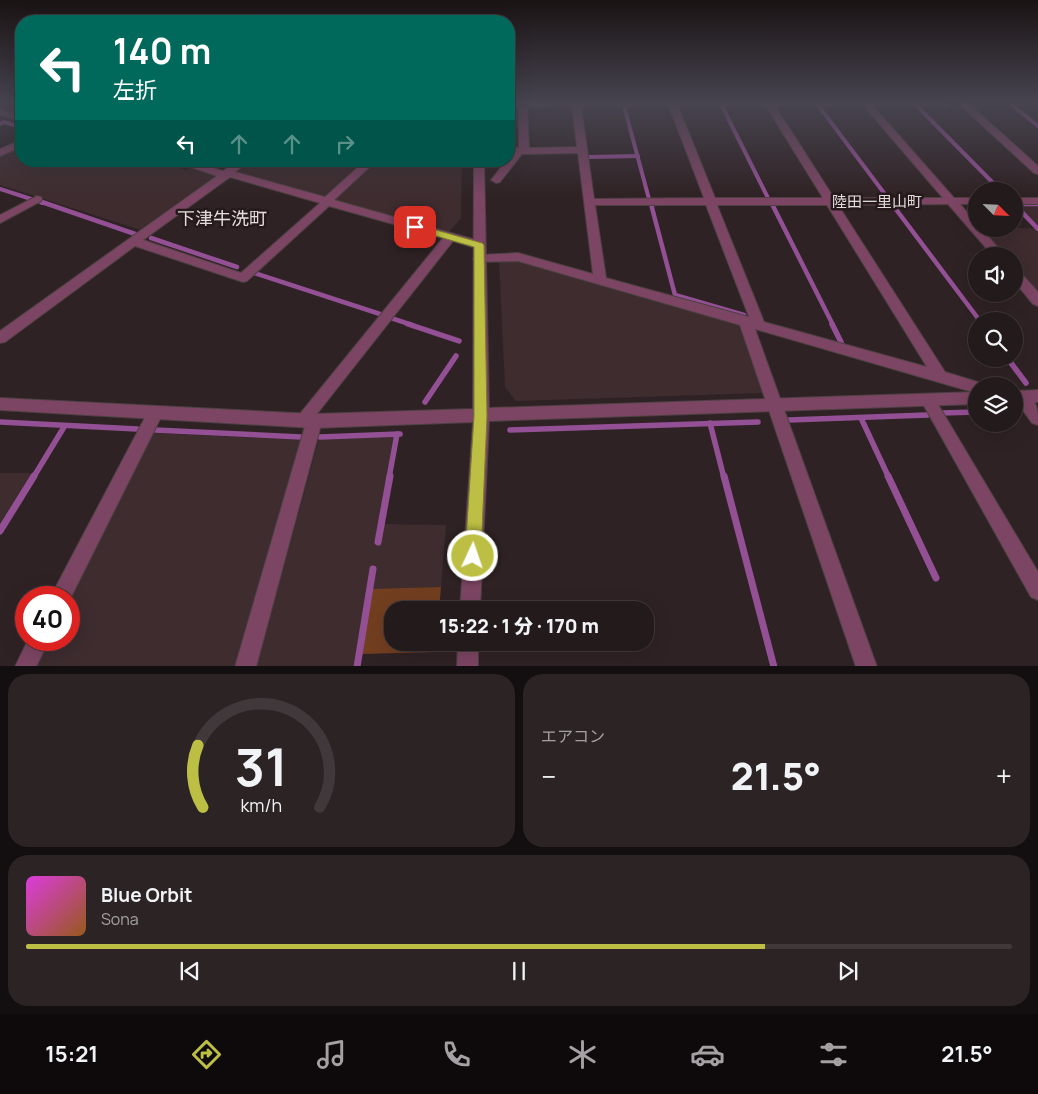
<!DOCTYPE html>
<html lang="ja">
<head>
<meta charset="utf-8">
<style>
  :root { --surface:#231a1b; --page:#2b2324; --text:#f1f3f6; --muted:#a3a1a3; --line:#40383a; --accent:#bcbf43 }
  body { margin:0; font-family:Manrope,"Noto Sans JP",sans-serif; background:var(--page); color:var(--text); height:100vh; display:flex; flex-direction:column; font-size:19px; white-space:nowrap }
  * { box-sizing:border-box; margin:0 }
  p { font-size:16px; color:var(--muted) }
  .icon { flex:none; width:28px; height:28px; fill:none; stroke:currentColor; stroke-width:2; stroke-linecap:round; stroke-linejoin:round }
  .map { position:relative; height:666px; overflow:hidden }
  .drawer { display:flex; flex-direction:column; gap:8px; padding:8px; background:#130e0f; flex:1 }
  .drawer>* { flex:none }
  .guide { position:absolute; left:15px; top:15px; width:500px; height:152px; border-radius:20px; box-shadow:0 5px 20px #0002,0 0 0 1px var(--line); background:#00695c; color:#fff; overflow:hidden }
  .needle { width:32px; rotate:114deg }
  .buttons { position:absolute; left:968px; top:182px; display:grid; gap:10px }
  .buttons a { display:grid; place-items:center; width:55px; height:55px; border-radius:50%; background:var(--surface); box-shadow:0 5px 20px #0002,0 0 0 1px var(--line); font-size:25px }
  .speed { position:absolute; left:15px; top:586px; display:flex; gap:10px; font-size:25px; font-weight:700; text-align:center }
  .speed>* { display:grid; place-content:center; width:65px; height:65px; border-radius:50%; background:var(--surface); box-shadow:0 5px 20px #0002,0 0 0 1px var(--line); line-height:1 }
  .speed .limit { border:8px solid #d22; background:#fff; color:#111 }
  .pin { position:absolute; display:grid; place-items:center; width:42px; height:42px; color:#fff; margin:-21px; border-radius:10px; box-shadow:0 2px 8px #0006 }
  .me { position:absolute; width:55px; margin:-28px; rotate:3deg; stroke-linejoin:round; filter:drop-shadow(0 0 4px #0008) }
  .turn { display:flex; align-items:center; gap:18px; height:105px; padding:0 15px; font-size:22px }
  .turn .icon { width:65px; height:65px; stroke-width:2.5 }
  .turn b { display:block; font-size:35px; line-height:42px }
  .lanes { display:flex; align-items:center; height:48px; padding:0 15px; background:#0003; justify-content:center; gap:25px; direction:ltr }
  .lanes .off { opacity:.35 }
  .big { font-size:38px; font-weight:800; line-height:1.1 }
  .drawer .card { flex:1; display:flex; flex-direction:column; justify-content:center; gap:8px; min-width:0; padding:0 18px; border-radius:20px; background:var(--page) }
  .drawer .dial { align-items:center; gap:0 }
  .dial svg { height:130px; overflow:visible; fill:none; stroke:var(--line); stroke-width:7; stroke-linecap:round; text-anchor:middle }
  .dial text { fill:var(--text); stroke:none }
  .song { display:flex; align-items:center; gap:15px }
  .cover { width:60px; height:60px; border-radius:8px; background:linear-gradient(135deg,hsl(300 70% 55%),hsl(30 70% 35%)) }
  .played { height:5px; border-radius:2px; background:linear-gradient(90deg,var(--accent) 75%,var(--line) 75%) }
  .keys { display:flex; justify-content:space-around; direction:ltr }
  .heat { display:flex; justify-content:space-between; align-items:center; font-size:28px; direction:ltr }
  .drawer .tiles { flex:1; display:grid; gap:8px; grid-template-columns:1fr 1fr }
  .card:last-child { grid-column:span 2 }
  .trip { position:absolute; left:384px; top:601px; width:270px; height:50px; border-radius:20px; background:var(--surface); box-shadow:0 5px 20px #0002,0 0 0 1px var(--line); font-weight:800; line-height:50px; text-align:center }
  .menu { display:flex; height:80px; justify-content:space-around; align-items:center; background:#0e0a0b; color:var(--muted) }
  .menu .icon { width:35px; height:35px }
  .menu .on { color:var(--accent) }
  .menu b { font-size:22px; color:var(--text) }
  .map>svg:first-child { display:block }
</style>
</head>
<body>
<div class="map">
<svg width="1038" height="667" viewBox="0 0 1038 667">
  <rect width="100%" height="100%" fill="#2f2224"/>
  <g fill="#3e2c2f">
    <polygon points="21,146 21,161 155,161 186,170 190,168 217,176 217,179 144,231 0,185 0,157"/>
    <polygon points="249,161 367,161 329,195 322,196 238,173 237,170"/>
    <polygon points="375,161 462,161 461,218 447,234 334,202 333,199"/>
    <polygon points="1017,206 1038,206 1038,296 1014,269 1014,256 1003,256 978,229 1038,228"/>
    <polygon points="499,260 520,260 735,322 740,326 763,393 516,401 505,387"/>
    <polygon points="152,433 303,440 237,666 34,667 48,640 69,640 69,598"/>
    <polygon points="394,436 379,524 446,525 441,587 367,590 354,666 256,667 319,439"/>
    <polygon points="0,473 32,473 0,525"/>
  </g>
  <polygon fill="#723e20" points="441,587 439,610 392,610 392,642 436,643 435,652 362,654 372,589"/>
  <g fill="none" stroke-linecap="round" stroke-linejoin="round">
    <g stroke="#945095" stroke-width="4">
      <polyline points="818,105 887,197"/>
      <polyline points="916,105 1001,191"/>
      <polyline points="1012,105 1038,126"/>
      <polyline points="624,106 649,199"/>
      <polyline points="722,106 768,198"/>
      <polyline points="0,124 4,122 21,127"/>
      <polyline points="588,157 638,156"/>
      <polyline points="0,189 31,199"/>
      <polyline points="38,201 42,203"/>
    </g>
    <g stroke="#945095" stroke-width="4.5">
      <polyline points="39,201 138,235"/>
      <polyline points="656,204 651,204 675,295 744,315"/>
      <polyline points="772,204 833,325"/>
      <polyline points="892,204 980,321"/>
      <polyline points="1014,204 1038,229"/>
      <polyline points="1014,204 1038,204"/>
      <polyline points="151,238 237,267"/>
      <polyline points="254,273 380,314"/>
      <polyline points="391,318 412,325"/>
    </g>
    <g stroke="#945095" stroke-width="5.5">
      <polyline points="408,324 459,341"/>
      <polyline points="832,324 841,342"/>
      <polyline points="1008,359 1026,383"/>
      <polyline points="425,402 456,356"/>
      <polyline points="942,413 976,412"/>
      <polyline points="861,418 889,478"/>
      <polyline points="789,420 927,415"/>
      <polyline points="0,422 137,429"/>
      <polyline points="710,423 724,478"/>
      <polyline points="155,430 301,437"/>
      <polyline points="510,430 758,422"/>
      <polyline points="320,437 400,434"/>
      <polyline points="33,478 64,427"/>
      <polyline points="389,478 397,434"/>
    </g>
    <g stroke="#945095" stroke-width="7">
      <polyline points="724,476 774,667"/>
      <polyline points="888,476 936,578"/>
      <polyline points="0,531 34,476"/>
      <polyline points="378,542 390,476"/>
      <polyline points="357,667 373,569"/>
    </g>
    <g stroke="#4c4041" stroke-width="2">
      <g id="minor">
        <path d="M509,103H949L945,106H873L954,198H976V204H960L976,223V229H982L1005,256H993L948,204L838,205L945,372L981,383L983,386H976V393L755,329L877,667H856L740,325L518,261L475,262L473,259L475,256L479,255L518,253L593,274L578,153L522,154L500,182L496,183L491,180L506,161H509V157L513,153L509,152V146L519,148V107H509ZM572,106L577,147L529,148L527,107ZM581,106H669L704,198L594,199ZM678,106H766L823,198H715ZM775,106H864L943,198H834ZM595,205H706L749,317L606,278ZM717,205H827L927,367L764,322Z"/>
        <polygon points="958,103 968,103 1038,166 1038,174 1034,173"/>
        <polygon points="0,109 21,115 21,121 0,115"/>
        <polygon points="21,140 21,147 0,156 0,149"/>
        <path d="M173,161H190L223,171L237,161H249L235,172L325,197L365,161H376L334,200L483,242L485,245L479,249L453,241L316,415L320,416L322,421L256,667H235L305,426L297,425L295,420L443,238L329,206L247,281L243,282L135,246L5,342L0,343V331L217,176ZM230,177L320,203L241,273L143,240Z"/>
        <polygon points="37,196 41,197 42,199 41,201 0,223 0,215"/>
        <rect x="1014" y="198" width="24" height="6"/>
        <polygon points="1014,269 1018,270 1038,292 1038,306 1033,304 1014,281"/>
        <path d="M1021,391C1037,396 1038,410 1038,425L1032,423L1014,398L1016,393Z"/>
        <polygon points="928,394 933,396 1038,572 1038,600 1031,597 923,404 920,400 923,396"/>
        <polygon points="155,407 160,408 163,413 69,601 69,598 50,598 150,408"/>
        <polygon points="28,640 49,640 36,667 15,667"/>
      </g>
    </g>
    <g stroke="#4c4041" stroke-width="2">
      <g id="tertiary">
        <polygon points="474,161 484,161 489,408 976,392 976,404 489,421 480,610 460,610 473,422 314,428 0,410 0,398 314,414 473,409"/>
        <polygon points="1038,390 1038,402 1014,403 1014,391"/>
        <polygon points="458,642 478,642 478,667 457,667"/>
      </g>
    </g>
    <use href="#minor" fill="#7c4563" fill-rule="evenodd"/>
    <use href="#tertiary" fill="#7c4563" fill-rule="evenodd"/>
  </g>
  <linearGradient id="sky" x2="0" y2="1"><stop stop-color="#1a1314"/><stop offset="0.52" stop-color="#474450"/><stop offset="1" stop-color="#474450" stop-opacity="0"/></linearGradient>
  <rect width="1038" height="197" fill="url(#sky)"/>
  <polygon fill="#bcbf43" stroke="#7a7c2c" points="415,224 482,243 484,245 487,416 481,556 479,562 473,564 468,562 465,556 474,416 474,247 412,229 411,227"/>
  <g text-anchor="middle" stroke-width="5" stroke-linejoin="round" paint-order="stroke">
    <g font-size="15" fill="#e4dbdc" stroke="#25191b">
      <text x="877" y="207">陸田一里山町</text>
    </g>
    <g font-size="18" fill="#e4dbdc" stroke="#25191b">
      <text x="222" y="225">下津牛洗町</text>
    </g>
  </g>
</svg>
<div class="buttons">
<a><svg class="needle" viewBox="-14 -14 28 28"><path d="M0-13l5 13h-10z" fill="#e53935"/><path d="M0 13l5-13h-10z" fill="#a3a1a3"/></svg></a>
<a><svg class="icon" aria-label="sound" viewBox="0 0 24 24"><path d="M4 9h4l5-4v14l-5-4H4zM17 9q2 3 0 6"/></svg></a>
<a><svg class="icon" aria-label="search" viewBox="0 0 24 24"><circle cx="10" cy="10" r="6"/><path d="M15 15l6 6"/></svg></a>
<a><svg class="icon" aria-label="layers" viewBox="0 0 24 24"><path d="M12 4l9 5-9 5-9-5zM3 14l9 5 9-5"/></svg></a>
</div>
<div class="speed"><div class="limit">40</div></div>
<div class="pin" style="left:415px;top:227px;background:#d93025"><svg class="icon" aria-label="arrive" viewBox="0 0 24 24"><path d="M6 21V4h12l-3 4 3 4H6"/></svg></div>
<svg class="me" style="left:473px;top:556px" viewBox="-20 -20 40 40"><circle r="17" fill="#bcbf43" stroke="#fff" stroke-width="3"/><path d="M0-11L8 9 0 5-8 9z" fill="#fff"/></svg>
<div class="trip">15:22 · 1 分 · 170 m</div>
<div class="guide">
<div class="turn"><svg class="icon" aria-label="left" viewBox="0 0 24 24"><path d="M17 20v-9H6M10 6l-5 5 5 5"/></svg><div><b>140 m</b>左折</div></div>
<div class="lanes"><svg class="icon" aria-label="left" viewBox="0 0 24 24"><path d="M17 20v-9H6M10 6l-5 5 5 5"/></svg><svg class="icon off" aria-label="ahead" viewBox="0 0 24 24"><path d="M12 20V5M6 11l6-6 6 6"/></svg><svg class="icon off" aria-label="ahead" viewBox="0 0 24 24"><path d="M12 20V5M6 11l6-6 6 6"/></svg><svg class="icon off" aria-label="right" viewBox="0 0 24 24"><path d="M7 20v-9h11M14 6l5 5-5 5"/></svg></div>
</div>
</div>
<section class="drawer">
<div class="tiles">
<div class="card dial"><svg viewBox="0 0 100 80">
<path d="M14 69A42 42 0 1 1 86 69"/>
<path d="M14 69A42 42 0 0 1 11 31" stroke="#bcbf43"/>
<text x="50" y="56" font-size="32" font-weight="700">31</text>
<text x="50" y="72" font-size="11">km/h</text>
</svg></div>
<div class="card"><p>エアコン</p>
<div class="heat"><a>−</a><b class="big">21.5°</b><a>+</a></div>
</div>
<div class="card">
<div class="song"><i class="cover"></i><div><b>Blue Orbit</b><p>Sona</p></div></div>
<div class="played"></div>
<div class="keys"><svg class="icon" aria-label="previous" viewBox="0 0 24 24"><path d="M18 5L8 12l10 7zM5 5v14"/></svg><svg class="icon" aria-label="pause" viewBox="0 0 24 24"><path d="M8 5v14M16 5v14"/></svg><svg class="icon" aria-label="next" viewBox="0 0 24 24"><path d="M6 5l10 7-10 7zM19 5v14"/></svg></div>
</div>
</div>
</section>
<nav class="menu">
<b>15:21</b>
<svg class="icon on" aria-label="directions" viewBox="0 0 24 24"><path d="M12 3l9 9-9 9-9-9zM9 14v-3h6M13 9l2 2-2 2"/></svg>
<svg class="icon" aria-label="music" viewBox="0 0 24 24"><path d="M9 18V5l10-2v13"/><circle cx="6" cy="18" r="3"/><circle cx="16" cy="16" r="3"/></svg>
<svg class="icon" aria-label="phone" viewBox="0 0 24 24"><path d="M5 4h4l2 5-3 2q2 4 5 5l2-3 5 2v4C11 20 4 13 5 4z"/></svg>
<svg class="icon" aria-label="climate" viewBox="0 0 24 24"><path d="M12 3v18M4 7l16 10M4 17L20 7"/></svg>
<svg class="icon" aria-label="car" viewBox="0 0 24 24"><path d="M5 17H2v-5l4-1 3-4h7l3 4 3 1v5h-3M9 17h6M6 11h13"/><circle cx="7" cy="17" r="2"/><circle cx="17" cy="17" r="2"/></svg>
<svg class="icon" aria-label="filters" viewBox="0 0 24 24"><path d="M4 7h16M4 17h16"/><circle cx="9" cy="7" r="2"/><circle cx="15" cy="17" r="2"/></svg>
<b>21.5°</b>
</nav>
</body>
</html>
